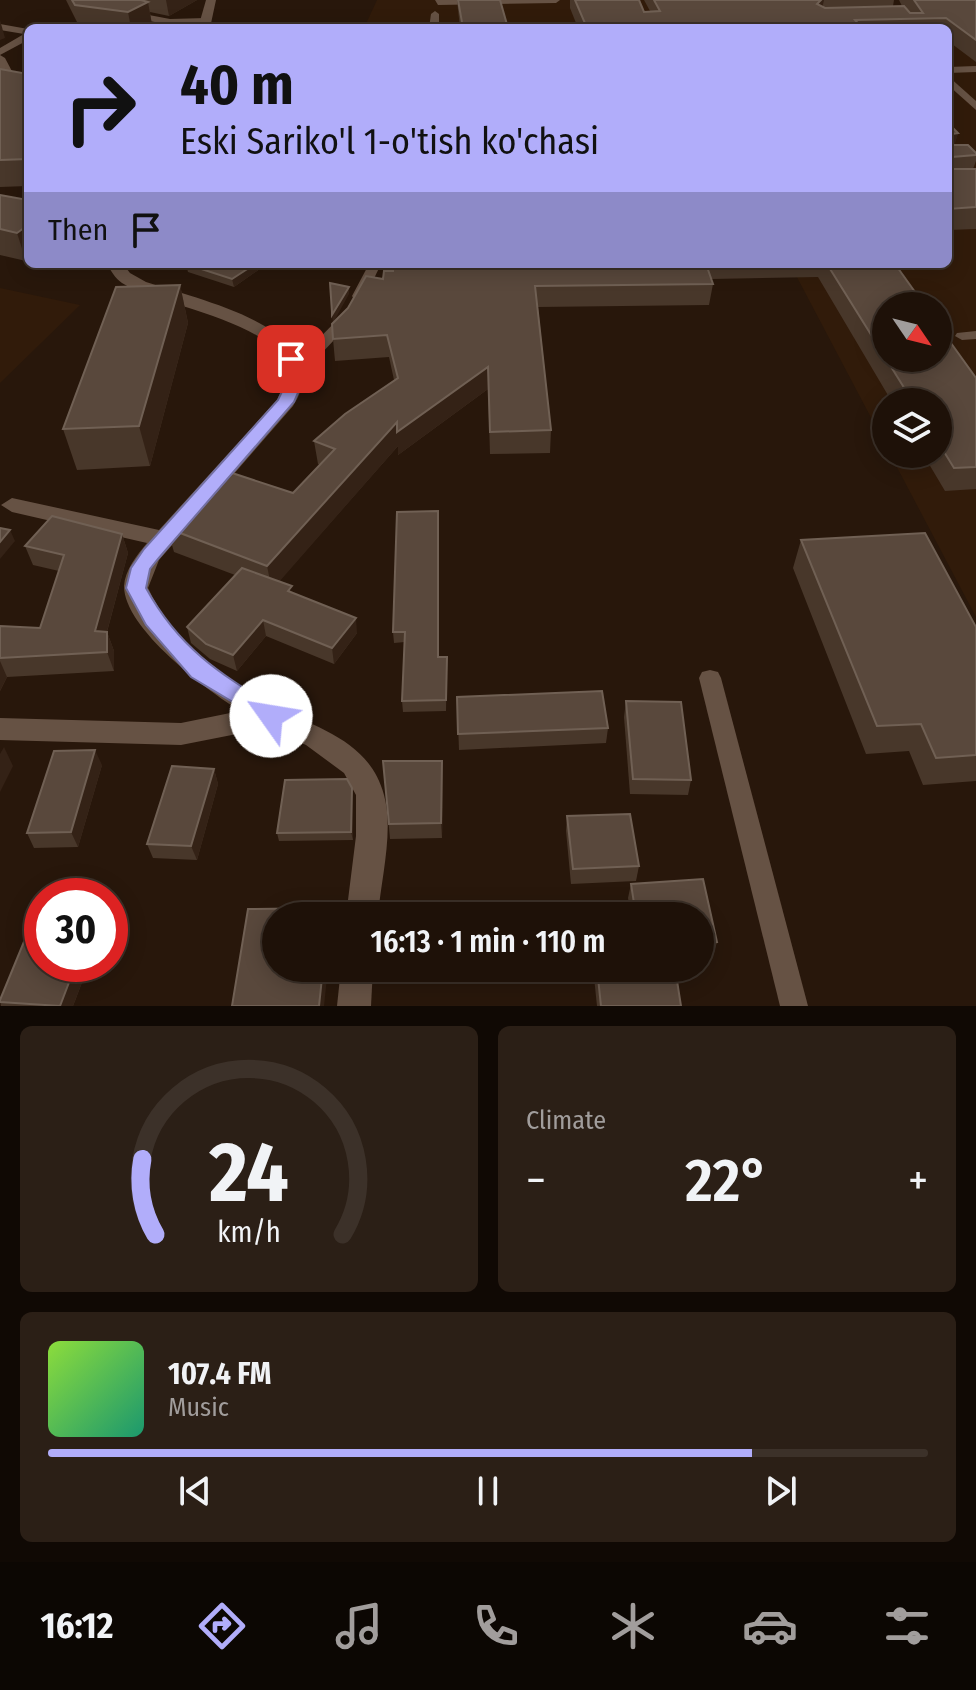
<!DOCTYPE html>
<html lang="en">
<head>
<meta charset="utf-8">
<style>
  :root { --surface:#1e1108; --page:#2b1f16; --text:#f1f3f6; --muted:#a19d9c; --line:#3c3129; --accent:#b1adfa }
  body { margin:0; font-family:"Fira Sans Condensed",sans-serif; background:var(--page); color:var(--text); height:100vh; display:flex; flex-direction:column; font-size:30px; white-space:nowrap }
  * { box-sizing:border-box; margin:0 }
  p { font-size:26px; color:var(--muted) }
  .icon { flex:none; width:44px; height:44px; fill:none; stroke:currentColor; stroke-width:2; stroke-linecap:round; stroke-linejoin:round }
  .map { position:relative; height:1006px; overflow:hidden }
  .panel { display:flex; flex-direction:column; gap:20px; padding:20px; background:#100904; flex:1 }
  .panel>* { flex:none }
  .top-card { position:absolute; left:24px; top:24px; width:928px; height:244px; border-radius:12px; box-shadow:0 4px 20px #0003,0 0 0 2px var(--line); background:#b1adfa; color:#111; overflow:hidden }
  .needle { width:52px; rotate:125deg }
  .controls { position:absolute; left:872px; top:292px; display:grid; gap:16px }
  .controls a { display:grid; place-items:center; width:80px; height:80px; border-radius:50%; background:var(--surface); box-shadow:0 4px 20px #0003,0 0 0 2px var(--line); font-size:40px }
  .speed { position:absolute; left:24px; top:878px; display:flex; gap:16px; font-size:40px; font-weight:700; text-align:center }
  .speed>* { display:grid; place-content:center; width:104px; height:104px; border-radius:50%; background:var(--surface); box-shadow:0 4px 20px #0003,0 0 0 2px var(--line); line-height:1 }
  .speed .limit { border:12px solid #d22; background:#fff; color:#111 }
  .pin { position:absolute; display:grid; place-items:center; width:68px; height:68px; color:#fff; margin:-34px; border-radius:16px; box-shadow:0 4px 12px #0006 }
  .me { position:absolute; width:88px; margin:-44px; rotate:302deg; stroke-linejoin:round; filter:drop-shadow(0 0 6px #0008) }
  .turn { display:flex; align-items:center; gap:28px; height:168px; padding:0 24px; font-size:36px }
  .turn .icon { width:104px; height:104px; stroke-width:2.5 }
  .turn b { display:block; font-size:56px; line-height:68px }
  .then { display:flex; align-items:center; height:76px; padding:0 24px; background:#0003; gap:16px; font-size:30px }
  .big { font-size:60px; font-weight:600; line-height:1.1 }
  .panel .widget { flex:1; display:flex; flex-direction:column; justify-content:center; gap:12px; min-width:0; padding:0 28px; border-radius:12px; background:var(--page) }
  .panel .dial { align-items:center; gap:0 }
  .dial svg { height:208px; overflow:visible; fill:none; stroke:var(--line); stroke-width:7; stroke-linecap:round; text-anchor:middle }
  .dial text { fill:var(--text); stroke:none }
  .song { display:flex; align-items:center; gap:24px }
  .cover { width:96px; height:96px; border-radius:12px; background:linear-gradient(135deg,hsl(90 70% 55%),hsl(160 70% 35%)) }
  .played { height:8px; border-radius:4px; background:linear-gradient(90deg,var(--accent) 80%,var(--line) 80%) }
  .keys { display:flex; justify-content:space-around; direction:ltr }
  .heat { display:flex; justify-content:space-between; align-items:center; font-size:44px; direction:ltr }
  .panel .tiles { flex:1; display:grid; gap:20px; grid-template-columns:1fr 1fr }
  .widget:last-child { grid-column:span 2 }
  .trip { position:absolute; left:262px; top:902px; width:452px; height:80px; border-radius:40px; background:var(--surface); box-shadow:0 4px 20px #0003,0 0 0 2px var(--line); font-weight:600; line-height:80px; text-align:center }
  .tabs { display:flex; height:128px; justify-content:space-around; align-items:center; background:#0c0703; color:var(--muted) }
  .tabs .icon { width:56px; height:56px }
  .tabs .current { color:var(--accent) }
  .tabs b { font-size:36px; color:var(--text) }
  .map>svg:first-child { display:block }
</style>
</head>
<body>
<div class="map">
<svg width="976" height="1006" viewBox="0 0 976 1006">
  <rect width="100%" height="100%" fill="#28170b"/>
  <g fill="#311b0a" fill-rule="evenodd">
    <path d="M377,0H746L976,13V617L890,454H938V402H886V446L790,264H948V28H364ZM886,306H938V358H886Z"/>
    <polygon points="0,288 80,305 0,383"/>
  </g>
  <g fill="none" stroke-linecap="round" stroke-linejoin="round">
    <g fill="#665244" fill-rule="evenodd">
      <polygon points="119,0 127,0 133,12 170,19 206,18 211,21 206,24 170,25 129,17 125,14"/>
      <polygon points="435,0 560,0 556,3 438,5"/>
      <polygon points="435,11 439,14 439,28 429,28 431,14"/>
      <polygon points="0,24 28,29 28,40 0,55 0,48 24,34 0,30"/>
      <polygon points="0,55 5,58 15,77 28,79 28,85 7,82 0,68"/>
      <polygon points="976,66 976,72 948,73 948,67"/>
      <polygon points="948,76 976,101 976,110 948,85"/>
      <polygon points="381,264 364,299 354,299 352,296 369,264"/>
      <polygon points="347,314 352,315 352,321 302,374 290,374 288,371 290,368 342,315"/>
      <polygon points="976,331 976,339 962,340 955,336 957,333"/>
      <polygon points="710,670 718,672 721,678 808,1006 780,1006 699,678 702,672"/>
    </g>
    <g fill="#665244" fill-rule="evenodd">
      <polygon points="206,0 216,0 210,28 198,28"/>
      <path d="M107,264H123L130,273L146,282C195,299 343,329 293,406L159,560L148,588C173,642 224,678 275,706C319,730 369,740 384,795C394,831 381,879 378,916H346L356,836V795L344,773L306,745L268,728L181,745L0,740V718L181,723L240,711C207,690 124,629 124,586C125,570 137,555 147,543L12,512L1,505L12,498L159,530L277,400C281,391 287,381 286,371C280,321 158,306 122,283C115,278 111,271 107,264Z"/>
      <polygon points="341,968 373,968 371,1006 337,1006"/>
    </g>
  </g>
  <g fill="#48372a">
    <polygon points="66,0 197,0 169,16 150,12 152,25 146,28 80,28"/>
    <polygon points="457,0 500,0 508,28 460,28"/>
    <polygon points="570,0 639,0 644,12 650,11 644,0 894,0 893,6 902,6 899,0 976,0 976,62 948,41 948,28 578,28 570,8"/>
    <polygon points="0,69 28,74 28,186 0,187"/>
    <polygon points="948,123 958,133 954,145 976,153 976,161 973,169 976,169 976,229 948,230"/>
    <polygon points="0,195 28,200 26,261 0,255"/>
    <polygon points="186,264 264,266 234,287 188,272"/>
    <polygon points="393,264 895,264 976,378 976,489 945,491 923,454 938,454 938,402 892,402 818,277 711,279 713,284 709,305 538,307 551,430 550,453 490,454 488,389 398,455 398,446 279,581 293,593 357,633 334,664 266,636 237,671 210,659 191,643 187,627 235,575 174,552 167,528 293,493 320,465 318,464 314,441 394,380 389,357 335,361 333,339 383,279 393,271"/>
    <polygon points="180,285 188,323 150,466 77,470 63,429"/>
    <polygon points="397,512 438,657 447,657 446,711 403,712 402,701 405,642 394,643 393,632"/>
    <polygon points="122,534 128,553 107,632 114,651 114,671 7,677 0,691 0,626 40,628 59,571 33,565 25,546"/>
    <polygon points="801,540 976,627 976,781 923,785 909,751 866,754 793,568"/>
    <polygon points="457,697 608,728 606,743 459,750"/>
    <polygon points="626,701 691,780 688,795 630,794 624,717"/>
    <polygon points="383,761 443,776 442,838 390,839"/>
    <polygon points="102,765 78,847 34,848 27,833"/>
    <polygon points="214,769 218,784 197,860 153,858 147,844"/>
    <polygon points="352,788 353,796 353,840 279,841 277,833"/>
    <polygon points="567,816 639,866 636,881 571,884 566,831"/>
    <polygon points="703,879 717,942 713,956 700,957 700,916 631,916 628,898 631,884"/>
    <polygon points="42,964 89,964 73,1006 1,1006 0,1000"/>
    <polygon points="595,968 675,968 681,1006 597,1006 594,977"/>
  </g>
  <g fill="#342216">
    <polygon points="166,0 197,0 169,16"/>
    <polygon points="821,0 824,0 821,14 817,4"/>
    <polygon points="148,2 152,25 146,28 131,28 128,12"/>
    <polygon points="0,20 5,38 0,40"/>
    <polygon points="958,133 952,154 952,134"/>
    <polygon points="28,225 28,260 26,261 17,233"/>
    <polygon points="255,264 264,264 264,266 234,287 232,279"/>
    <polygon points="180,285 188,323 150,466 139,426"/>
    <polygon points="349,287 349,294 333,323 332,315"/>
    <polygon points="488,367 488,389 398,455 398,446 272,590 267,566 397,422"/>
    <polygon points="10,530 15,541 0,559 0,542"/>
    <polygon points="122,534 128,553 102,650 95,631"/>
    <polygon points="356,618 357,633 334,664 332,648"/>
    <polygon points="263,620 266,636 237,671 233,655"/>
    <polygon points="107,632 114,651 114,671 107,652"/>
    <polygon points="0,661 7,677 0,691"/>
    <polygon points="4,747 13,766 0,792 0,754"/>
    <polygon points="95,750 102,765 78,847 71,832"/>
    <polygon points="442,761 443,776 442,838 441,823"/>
    <polygon points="214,769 218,784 197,860 191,846"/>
    <polygon points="352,788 353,796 353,840 351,832"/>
    <polygon points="76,964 89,964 73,1006 60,1006"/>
    <polygon points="323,968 328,968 324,1006 319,1006"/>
  </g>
  <g fill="#59483c" stroke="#706054" stroke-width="2">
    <polygon points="72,0 141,0 148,2 128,12 75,5"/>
    <polygon points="458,0 500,0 508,28 463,28"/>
    <polygon points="575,0 639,0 644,12 660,11 654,0 821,0 817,4 825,8 904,6 910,13 923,13 914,0 976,0 976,40 946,18 855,20 862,28 587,28"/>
    <polygon points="0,69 28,74 28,159 0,160"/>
    <polygon points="948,123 958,133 952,134 952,145 968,145 976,153 976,155 952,157 952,169 976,169 976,207 948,209"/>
    <polygon points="0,195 28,200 28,225 17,233 0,229"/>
    <polygon points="186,264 255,264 232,279"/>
    <polygon points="393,264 706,264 713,284 535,286 551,430 490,432 488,367 397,432 397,422 267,566 167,528 226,471 293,493 335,449 314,441 345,414 398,378 387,335 333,339 332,324 348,308 366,276 383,279 384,271 393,271"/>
    <polygon points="827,264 895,264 925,306 886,306 886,358 938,358 938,325 976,378 976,467 954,468 938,442 938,402 913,402"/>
    <polygon points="330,283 349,287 332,315 332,312"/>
    <polygon points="180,285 139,426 63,429 116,287"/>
    <polygon points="438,511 438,657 447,657 446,700 402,701 405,632 393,632 397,512"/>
    <polygon points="52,516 122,534 95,631 107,632 107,652 0,658 0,626 40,628 64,555 25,546"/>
    <polygon points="0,528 10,530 0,542"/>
    <polygon points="925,533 976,627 976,755 936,758 921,724 877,726 801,540"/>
    <polygon points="242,568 292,586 288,591 356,618 332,648 263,620 233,655 206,644 187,627"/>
    <polygon points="602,691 608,728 458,734 457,697"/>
    <polygon points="626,701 681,702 691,780 633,779"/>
    <polygon points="95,750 71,832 27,833 54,751"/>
    <polygon points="383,761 442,761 441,823 389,824"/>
    <polygon points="172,766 214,769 191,846 147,844"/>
    <polygon points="347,779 352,788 351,832 277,833 285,780"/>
    <polygon points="630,814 639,866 573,869 567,816"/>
    <polygon points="703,879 717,942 700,943 700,916 636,916 631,884"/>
    <polygon points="330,908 329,916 276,916 276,968 323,968 319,1006 232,1006 248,909"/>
    <polygon points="30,927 42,928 42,964 76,964 60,1006 0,1002 0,1000"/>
    <polygon points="597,968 675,968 681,1006 601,1006"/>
  </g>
  <path fill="#b1adfa" stroke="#7370a2" stroke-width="2" d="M291,354L299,359L304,379L294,402L158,559L150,569L146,588C180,650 221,674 279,710L282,716L279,723L271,725L191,677L146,625L126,588L131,568L144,549L278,400L288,379L284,359Z"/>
</svg>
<div class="controls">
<a><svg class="needle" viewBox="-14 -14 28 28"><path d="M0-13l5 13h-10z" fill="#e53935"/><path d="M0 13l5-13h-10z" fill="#a19d9c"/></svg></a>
<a><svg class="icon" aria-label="layers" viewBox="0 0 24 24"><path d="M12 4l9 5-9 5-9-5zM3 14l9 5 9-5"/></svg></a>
</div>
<div class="speed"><div class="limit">30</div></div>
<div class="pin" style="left:291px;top:359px;background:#d93025"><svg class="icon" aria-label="arrive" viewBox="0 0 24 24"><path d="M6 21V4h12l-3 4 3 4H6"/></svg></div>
<svg class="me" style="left:271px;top:716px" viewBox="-20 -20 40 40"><circle r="19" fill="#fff"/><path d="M0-13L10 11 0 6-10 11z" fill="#b1adfa"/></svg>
<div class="trip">16:13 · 1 min · 110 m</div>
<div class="top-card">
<div class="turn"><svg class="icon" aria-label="right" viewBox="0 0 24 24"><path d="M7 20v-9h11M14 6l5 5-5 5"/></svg><div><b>40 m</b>Eski Sariko'l 1-o'tish ko'chasi</div></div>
<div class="then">Then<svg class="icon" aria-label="arrive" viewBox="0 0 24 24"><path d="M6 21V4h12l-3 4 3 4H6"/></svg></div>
</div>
</div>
<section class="panel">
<div class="tiles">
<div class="widget dial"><svg viewBox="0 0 100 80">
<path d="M14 69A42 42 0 1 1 86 69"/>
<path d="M14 69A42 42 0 0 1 9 40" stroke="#b1adfa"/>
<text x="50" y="56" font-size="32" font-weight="700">24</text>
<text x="50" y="72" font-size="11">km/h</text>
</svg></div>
<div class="widget"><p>Climate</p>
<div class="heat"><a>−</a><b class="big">22°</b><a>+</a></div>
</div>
<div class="widget">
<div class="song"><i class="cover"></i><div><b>107.4 FM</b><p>Music</p></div></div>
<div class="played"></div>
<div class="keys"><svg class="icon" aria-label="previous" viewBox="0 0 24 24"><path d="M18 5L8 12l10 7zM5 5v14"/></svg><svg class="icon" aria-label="pause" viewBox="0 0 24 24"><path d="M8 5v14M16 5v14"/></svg><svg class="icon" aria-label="next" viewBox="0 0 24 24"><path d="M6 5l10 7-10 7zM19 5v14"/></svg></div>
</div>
</div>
</section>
<nav class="tabs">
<b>16:12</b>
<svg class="icon current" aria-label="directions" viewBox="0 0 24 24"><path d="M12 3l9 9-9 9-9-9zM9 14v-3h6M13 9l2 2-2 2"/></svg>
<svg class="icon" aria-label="music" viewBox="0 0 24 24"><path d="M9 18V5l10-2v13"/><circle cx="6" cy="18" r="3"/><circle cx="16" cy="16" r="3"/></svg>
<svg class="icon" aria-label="phone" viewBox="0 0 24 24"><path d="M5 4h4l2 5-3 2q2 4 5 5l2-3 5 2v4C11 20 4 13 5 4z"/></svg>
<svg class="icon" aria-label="climate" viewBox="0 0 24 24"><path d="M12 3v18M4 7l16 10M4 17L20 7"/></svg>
<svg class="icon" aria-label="car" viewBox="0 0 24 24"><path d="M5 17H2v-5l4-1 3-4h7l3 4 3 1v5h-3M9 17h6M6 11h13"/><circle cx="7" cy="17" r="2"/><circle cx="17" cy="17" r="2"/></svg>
<svg class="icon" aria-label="filters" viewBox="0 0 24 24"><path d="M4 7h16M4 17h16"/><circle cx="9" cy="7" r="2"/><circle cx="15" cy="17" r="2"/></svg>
</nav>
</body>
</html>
